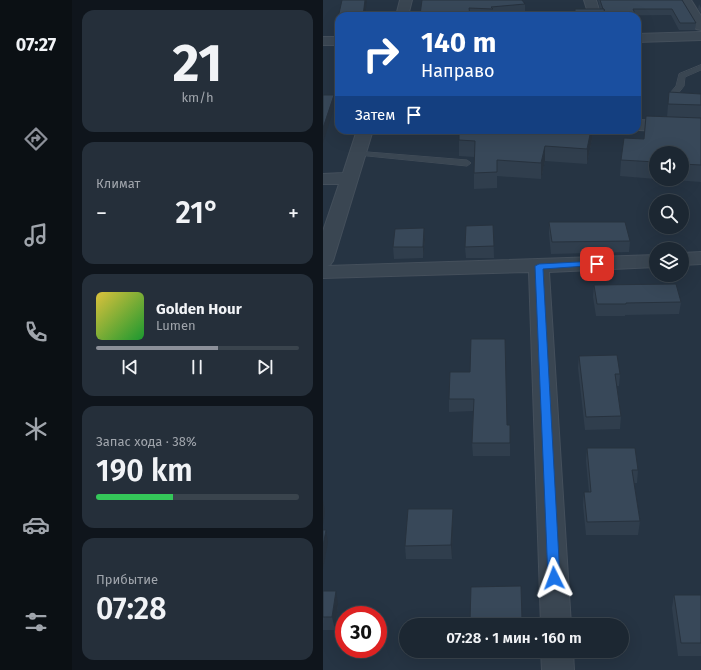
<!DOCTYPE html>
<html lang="ru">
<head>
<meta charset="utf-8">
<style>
  :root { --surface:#1c2732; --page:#252f3a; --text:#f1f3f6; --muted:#a0a5ac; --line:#3a444d; --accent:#8c9099 }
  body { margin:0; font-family:"Fira Sans",sans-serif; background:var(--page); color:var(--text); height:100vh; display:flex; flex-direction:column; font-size:15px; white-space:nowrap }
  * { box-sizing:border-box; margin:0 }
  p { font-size:13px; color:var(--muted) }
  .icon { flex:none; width:22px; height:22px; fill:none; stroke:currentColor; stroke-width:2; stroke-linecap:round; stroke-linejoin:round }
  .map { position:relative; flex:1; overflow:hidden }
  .drawer { display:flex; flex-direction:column; gap:10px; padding:10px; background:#0f151c; width:251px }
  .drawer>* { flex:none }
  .top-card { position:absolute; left:12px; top:12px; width:306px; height:122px; border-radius:12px; box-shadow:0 4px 16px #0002,0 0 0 1px var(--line); background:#1a4fa0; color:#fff; overflow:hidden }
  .fabs { position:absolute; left:326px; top:146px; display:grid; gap:8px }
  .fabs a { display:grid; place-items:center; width:40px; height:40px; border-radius:50%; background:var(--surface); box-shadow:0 4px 16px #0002,0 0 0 1px var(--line); font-size:20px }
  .speed { position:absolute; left:12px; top:606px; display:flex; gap:8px; font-size:20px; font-weight:700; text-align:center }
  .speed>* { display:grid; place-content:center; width:52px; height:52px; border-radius:50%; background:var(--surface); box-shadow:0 4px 16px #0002,0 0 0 1px var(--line); line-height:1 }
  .speed .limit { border:6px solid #d22; background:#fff; color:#111 }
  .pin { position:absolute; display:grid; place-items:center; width:34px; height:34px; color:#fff; margin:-17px; border-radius:8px; box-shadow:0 2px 6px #0006 }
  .me { position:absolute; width:44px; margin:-22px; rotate:357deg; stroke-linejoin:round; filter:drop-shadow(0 0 3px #0008) }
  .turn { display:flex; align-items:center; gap:14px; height:84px; padding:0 20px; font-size:18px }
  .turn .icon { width:52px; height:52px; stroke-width:2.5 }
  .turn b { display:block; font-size:28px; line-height:34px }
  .then { display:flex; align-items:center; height:38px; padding:0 20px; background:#0003; gap:8px; font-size:15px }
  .big { font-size:30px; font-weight:600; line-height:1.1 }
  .drawer .card { flex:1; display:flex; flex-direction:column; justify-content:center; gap:6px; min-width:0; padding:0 14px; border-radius:12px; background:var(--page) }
  .drawer .dial { align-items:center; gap:0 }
  .dial b { font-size:52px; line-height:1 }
  .song { display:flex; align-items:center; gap:12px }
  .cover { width:48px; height:48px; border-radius:6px; background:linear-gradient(135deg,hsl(50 70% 55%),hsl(130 70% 35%)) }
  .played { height:4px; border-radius:2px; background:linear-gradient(90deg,var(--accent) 60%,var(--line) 60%) }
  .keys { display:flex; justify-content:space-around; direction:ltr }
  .heat { display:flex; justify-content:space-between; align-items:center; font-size:22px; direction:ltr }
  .charge { height:6px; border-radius:3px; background:linear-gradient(90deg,#34c759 38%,var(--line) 0) }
  .trip { position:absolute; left:76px; top:618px; width:230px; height:40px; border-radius:20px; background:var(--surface); box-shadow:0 4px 16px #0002,0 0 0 1px var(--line); font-weight:600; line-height:40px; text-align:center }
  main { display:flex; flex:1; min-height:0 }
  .menu { display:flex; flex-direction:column; width:72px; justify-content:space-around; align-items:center; background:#0b1014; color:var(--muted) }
  .menu .icon { width:28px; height:28px }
  .menu .on { color:var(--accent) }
  .menu b { font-size:18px; color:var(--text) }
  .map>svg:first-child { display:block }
</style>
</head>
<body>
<main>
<nav class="menu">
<b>07:27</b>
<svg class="icon on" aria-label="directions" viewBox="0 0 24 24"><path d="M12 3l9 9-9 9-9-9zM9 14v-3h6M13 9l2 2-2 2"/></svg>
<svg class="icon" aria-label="music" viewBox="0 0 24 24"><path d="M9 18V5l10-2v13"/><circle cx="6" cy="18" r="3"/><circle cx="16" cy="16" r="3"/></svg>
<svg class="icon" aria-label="phone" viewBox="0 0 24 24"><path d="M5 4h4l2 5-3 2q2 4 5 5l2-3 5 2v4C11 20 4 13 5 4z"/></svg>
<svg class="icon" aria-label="climate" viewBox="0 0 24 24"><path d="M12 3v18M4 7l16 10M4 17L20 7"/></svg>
<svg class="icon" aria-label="car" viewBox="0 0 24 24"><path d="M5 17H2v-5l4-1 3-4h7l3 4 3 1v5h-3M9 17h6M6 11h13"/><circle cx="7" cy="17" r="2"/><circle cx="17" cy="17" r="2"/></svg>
<svg class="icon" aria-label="filters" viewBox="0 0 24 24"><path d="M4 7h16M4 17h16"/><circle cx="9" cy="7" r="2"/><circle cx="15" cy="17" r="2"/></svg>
</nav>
<section class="drawer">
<div class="card dial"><b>21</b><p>km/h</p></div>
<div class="card"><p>Климат</p>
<div class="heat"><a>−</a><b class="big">21°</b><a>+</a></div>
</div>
<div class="card">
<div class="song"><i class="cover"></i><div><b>Golden Hour</b><p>Lumen</p></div></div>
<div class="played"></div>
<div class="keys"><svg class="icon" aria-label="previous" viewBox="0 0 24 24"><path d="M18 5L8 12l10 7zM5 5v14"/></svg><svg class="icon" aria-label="pause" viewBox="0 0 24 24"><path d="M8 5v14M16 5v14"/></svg><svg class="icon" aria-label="next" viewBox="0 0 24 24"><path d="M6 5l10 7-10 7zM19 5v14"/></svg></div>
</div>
<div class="card"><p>Запас хода · 38%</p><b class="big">190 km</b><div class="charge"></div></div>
<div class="card"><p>Прибытие</p><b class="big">07:28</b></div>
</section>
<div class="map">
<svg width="378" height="670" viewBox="0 0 378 670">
  <rect width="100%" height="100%" fill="#263443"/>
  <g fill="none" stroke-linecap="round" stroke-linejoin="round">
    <g stroke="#444f5b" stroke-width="1">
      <g id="service">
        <polygon points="378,65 378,70 362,77 361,86 354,95 348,95 347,93 353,86 356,74"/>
        <polygon points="32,151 144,160 148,163 144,166 35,155 32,155 31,153"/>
      </g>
    </g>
    <g stroke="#444f5b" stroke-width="2">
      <g id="minor">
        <polygon points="77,0 89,0 85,16 73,16"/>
        <polygon points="261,0 273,0 278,16 266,16"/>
        <polygon points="356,0 368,0 378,16 378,30 373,29"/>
        <polygon points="378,32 378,40 314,42 314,34"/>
        <rect x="0" y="37" width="16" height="8"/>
        <polygon points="314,120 378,122 378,132 314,130"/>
        <polygon points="34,130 50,130 10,261 7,265 4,266 333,255 333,267 226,272 248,625 218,625 206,272 0,278 0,231 16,184 0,184 0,174 20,173"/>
        <polygon points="378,252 378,264 359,265 359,253"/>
        <polygon points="218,651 250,651 251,670 219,670"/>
      </g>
    </g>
    <use href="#service" fill="#3a4652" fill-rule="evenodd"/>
    <use href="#minor" fill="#3a4652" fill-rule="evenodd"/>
  </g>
  <g fill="#303e4d">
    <polygon points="99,0 202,4 202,12 170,14 170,16 97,16"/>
    <polygon points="275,0 359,0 373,23 372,30 356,30 348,15 251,16 252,9 277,9"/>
    <polygon points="376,4 378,8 378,13 375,9"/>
    <polygon points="16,38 16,55 11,55 11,48"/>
    <polygon points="346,92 378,94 378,182 337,179 359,179 359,153 333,153 333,179 297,176 298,160 321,139 344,117"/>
    <polygon points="269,139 264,164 222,161 218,179 174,176 174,188 151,189 151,157 136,156 136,140"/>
    <polygon points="226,222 307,241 306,252 228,254 226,234"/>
    <polygon points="170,225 171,258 143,258 142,247"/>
    <polygon points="101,228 102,240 100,258 71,259 70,247"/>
    <polygon points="271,285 358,302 356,314 302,315 302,316 273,316 270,297"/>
    <polygon points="256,356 297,374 296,386 294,386 298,416 297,429 262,430 255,368"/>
    <polygon points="127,372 184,425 187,425 187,456 150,456 149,443 150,411 126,412 126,399"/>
    <polygon points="264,448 315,470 314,483 311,483 317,521 315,535 263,535 260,505 261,492 266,492 263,461"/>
    <polygon points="130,509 130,522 129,559 83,559 82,546"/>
    <polygon points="198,586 199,625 147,625 147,621"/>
    <polygon points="0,591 15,604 12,630 0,630"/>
    <polygon points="351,595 378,595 378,656 355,656 349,608"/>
  </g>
  <g fill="#27323e">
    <polygon points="42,0 44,0 42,16 40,16"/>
    <polygon points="11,95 12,105 0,143 0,128"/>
    <polygon points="268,130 269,130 269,139 264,164 264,149"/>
    <polygon points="222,146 222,161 218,179 218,163"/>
    <polygon points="101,228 102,240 100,258 100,247"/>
    <polygon points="0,500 2,512 0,525"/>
    <polygon points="130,509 130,522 129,559 128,545"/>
    <polygon points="3,530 5,542 0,569 0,546"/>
    <polygon points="13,591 15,604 12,630 9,617"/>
  </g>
  <g fill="#384859" stroke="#27323e">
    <polygon points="19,0 42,0 40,16 16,16 16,18 15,18"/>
    <polygon points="99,0 199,0 202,4 168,7 170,9 146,8 147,16 106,16 106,14 97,15"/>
    <polygon points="277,0 359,0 373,23 357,23 349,9 310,9 313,16 282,16 281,9 280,9"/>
    <polygon points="252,9 281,9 282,16 252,16"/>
    <polygon points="16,38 16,48 11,48 14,39"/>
    <polygon points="346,92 378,94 378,105 345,104"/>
    <polygon points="0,95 11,95 0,128"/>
    <polygon points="323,116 378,118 378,165 359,164 359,153 333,153 333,162 298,160 301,138 321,139"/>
    <polygon points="136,130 268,130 264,149 222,146 218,163 174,160 174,172 151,173 152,141 136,140"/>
    <polygon points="226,222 302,222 307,241 229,242"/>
    <polygon points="170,225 171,246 142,247 143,226"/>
    <polygon points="101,228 100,247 70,247 72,229"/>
    <polygon points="353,284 358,302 303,303 303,304 274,304 271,285"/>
    <polygon points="148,339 182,339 184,425 187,425 187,443 149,443 151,399 126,399 127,372 147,372"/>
    <polygon points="294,355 297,374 292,374 298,416 263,417 256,356"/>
    <polygon points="264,448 312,448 315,470 309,470 317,521 264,522 261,492 268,492"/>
    <polygon points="85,509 130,509 128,545 82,546"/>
    <polygon points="0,530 3,530 0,546"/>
    <polygon points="198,586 199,620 147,621 148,587"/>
    <polygon points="0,591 13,591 9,617 0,617"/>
    <polygon points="351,595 378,595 378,643 358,643"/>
  </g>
  <polygon fill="#1a73e8" stroke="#114b97" points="274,261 277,262 279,264 277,265 220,269 237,578 235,582 231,583 227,582 225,578 212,266 216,264"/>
</svg>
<div class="fabs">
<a><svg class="icon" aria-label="sound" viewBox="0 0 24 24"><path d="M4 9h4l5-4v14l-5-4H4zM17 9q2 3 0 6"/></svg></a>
<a><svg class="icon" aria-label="search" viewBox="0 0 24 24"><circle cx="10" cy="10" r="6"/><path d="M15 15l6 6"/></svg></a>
<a><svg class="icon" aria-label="layers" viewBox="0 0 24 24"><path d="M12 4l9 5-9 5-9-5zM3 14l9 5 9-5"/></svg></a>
</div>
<div class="speed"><div class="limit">30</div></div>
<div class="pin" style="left:274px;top:264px;background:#d93025"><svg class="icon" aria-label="arrive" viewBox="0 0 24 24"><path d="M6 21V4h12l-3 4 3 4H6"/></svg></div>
<svg class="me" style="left:231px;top:578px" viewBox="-20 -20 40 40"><path d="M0-17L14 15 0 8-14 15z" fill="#1a73e8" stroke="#fff" stroke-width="4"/></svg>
<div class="trip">07:28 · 1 мин · 160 m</div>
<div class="top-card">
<div class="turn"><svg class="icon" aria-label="right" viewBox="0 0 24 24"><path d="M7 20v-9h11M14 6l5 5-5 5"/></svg><div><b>140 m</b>Направо</div></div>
<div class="then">Затем<svg class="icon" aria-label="arrive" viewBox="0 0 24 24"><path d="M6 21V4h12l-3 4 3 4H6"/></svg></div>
</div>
</div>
</main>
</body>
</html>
